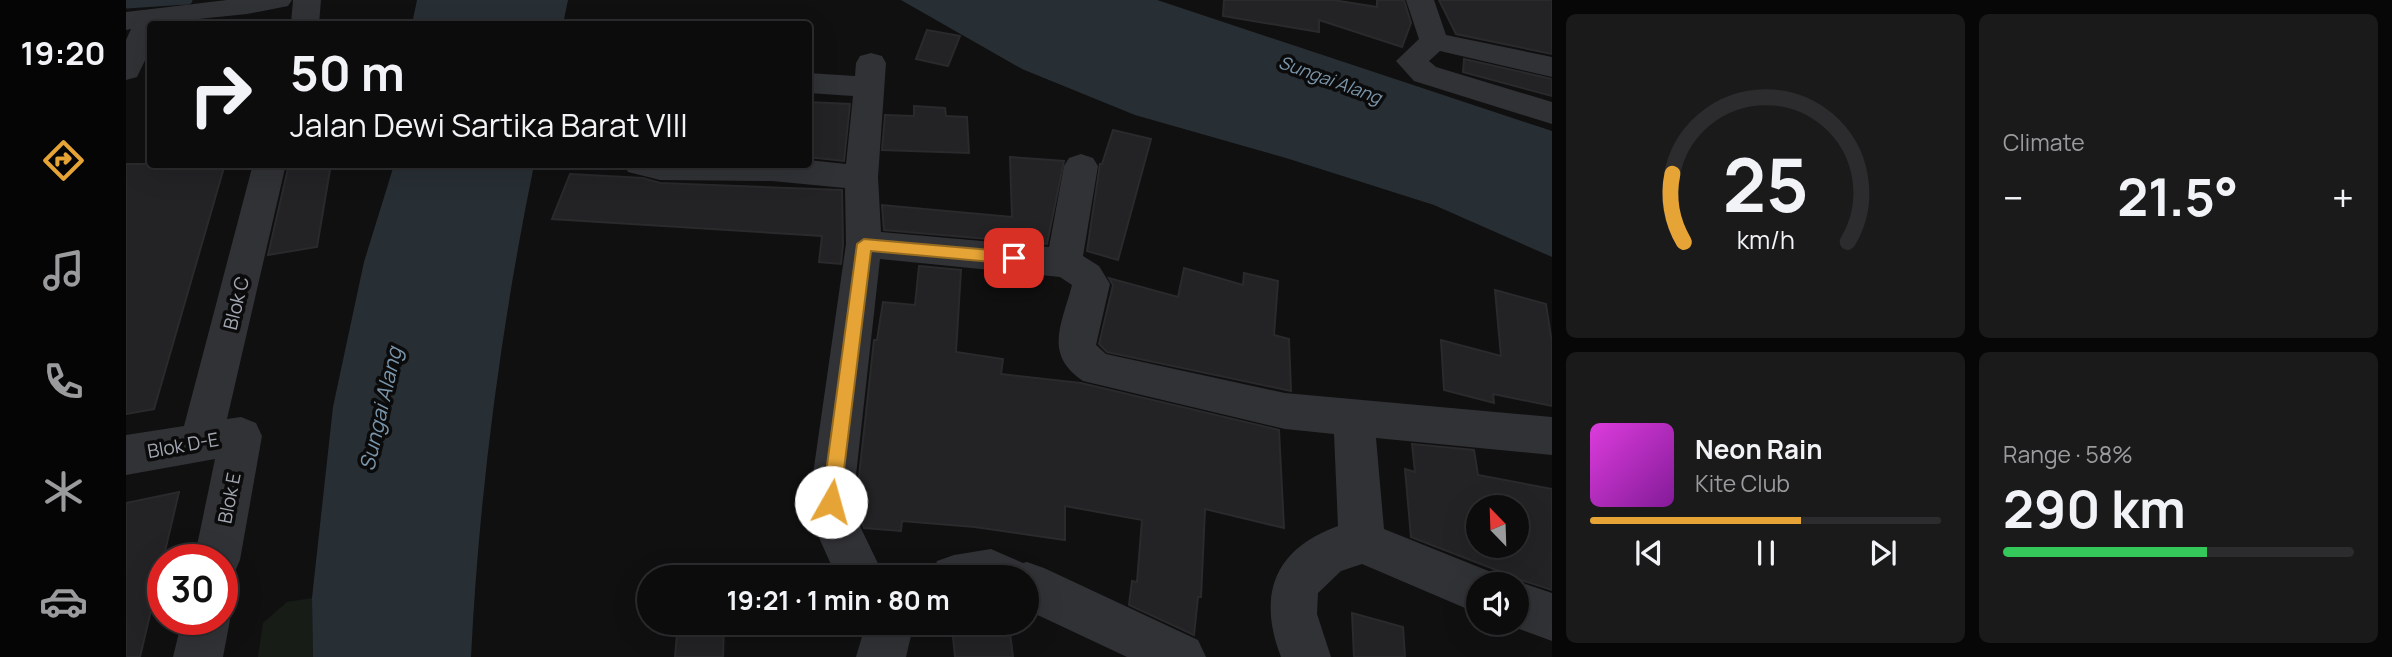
<!DOCTYPE html>
<html lang="en">
<head>
<meta charset="utf-8">
<style>
  :root { --surface:#0c0c0d; --page:#1a1a1b; --text:#f1f3f6; --muted:#9a9b9d; --line:#2c2c2e; --accent:#e5a435 }
  body { margin:0; font-family:Manrope,sans-serif; background:var(--page); color:var(--text); height:100vh; display:flex; flex-direction:column; font-size:26px; white-space:nowrap }
  * { box-sizing:border-box; margin:0 }
  p { font-size:23px; color:var(--muted) }
  .icon { flex:none; width:38px; height:38px; fill:none; stroke:currentColor; stroke-width:2; stroke-linecap:round; stroke-linejoin:round }
  .map { position:relative; flex:1; overflow:hidden }
  .sheet { display:flex; flex-direction:column; gap:14px; padding:14px; background:#070707; width:840px }
  .sheet>* { flex:none }
  .banner { position:absolute; left:21px; top:21px; width:665px; height:147px; border-radius:7px; box-shadow:0 7px 28px #0002,0 0 0 2px var(--line); background:#0c0c0d; color:var(--text); overflow:hidden }
  .needle { width:46px; rotate:337deg }
  .controls { position:absolute; left:1340px; top:495px; display:grid; gap:14px }
  .controls a { display:grid; place-items:center; width:63px; height:63px; border-radius:50%; background:var(--surface); box-shadow:0 7px 28px #0002,0 0 0 2px var(--line); font-size:35px }
  .speed { position:absolute; left:21px; top:544px; display:flex; gap:14px; font-size:35px; font-weight:700; text-align:center }
  .speed>* { display:grid; place-content:center; width:91px; height:91px; border-radius:50%; background:var(--surface); box-shadow:0 7px 28px #0002,0 0 0 2px var(--line); line-height:1 }
  .speed .limit { border:10px solid #d22; background:#fff; color:#111 }
  .pin { position:absolute; display:grid; place-items:center; width:60px; height:60px; color:#fff; margin:-30px; border-radius:14px; box-shadow:0 4px 10px #0006 }
  .me { position:absolute; width:77px; margin:-38px; rotate:7deg; stroke-linejoin:round; filter:drop-shadow(0 0 5px #0008) }
  .turn { display:flex; align-items:center; gap:24px; height:147px; padding:0 28px; font-size:32px }
  .turn .icon { width:91px; height:91px; stroke-width:2.5 }
  .turn b { display:block; font-size:49px; line-height:60px }
  .big { font-size:52px; font-weight:700; line-height:1.1 }
  .sheet .card { flex:1; display:flex; flex-direction:column; justify-content:center; gap:10px; min-width:0; padding:0 24px; border-radius:10px; background:var(--page) }
  .sheet .dial { align-items:center; gap:0 }
  .dial svg { height:182px; overflow:visible; fill:none; stroke:var(--line); stroke-width:7; stroke-linecap:round; text-anchor:middle }
  .dial text { fill:var(--text); stroke:none }
  .song { display:flex; align-items:center; gap:21px }
  .cover { width:84px; height:84px; border-radius:10px; background:linear-gradient(135deg,hsl(300 70% 55%),hsl(290 70% 35%)) }
  .played { height:7px; border-radius:4px; background:linear-gradient(90deg,var(--accent) 60%,var(--line) 60%) }
  .keys { display:flex; justify-content:space-around; direction:ltr }
  .heat { display:flex; justify-content:space-between; align-items:center; font-size:38px; direction:ltr }
  .charge { height:10px; border-radius:5px; background:linear-gradient(90deg,#34c759 58%,var(--line) 0) }
  .sheet .tiles { flex:1; display:grid; gap:14px; grid-template-columns:repeat(2,1fr) }
  .trip { position:absolute; left:511px; top:565px; width:402px; height:70px; border-radius:35px; background:var(--surface); box-shadow:0 7px 28px #0002,0 0 0 2px var(--line); font-weight:700; line-height:70px; text-align:center }
  main { display:flex; flex:1; min-height:0 }
  .tabs { display:flex; flex-direction:column; width:126px; justify-content:space-around; align-items:center; background:#050505; color:var(--muted) }
  .tabs .icon { width:49px; height:49px }
  .tabs .on { color:var(--accent) }
  .tabs b { font-size:32px; color:var(--text) }
  .map>svg:first-child { display:block }
</style>
</head>
<body>
<main>
<nav class="tabs">
<b>19:20</b>
<svg class="icon on" aria-label="directions" viewBox="0 0 24 24"><path d="M12 3l9 9-9 9-9-9zM9 14v-3h6M13 9l2 2-2 2"/></svg>
<svg class="icon" aria-label="music" viewBox="0 0 24 24"><path d="M9 18V5l10-2v13"/><circle cx="6" cy="18" r="3"/><circle cx="16" cy="16" r="3"/></svg>
<svg class="icon" aria-label="phone" viewBox="0 0 24 24"><path d="M5 4h4l2 5-3 2q2 4 5 5l2-3 5 2v4C11 20 4 13 5 4z"/></svg>
<svg class="icon" aria-label="climate" viewBox="0 0 24 24"><path d="M12 3v18M4 7l16 10M4 17L20 7"/></svg>
<svg class="icon" aria-label="car" viewBox="0 0 24 24"><path d="M5 17H2v-5l4-1 3-4h7l3 4 3 1v5h-3M9 17h6M6 11h13"/><circle cx="7" cy="17" r="2"/><circle cx="17" cy="17" r="2"/></svg>
</nav>
<div class="map">
<svg width="1426" height="657" viewBox="0 0 1426 657">
  <rect width="100%" height="100%" fill="#101011"/>
  <polygon fill="#171c17" points="186,598 187,657 132,657 137,623 161,602"/>
  <g fill="#282f34">
    <polygon points="291,0 442,0 437,24 286,24"/>
    <polygon points="775,0 1031,0 1426,131 1426,257 1308,205 1160,158 1009,115 896,69"/>
    <path d="M268,165H408C375,326 353,493 345,657H187L186,598L207,407L238,262Z"/>
  </g>
  <g fill="none" stroke-linecap="round" stroke-linejoin="round">
    <polyline stroke="#282f34" stroke-width="9" points="0,4 62,0"/>
  </g>
  <g fill="#232325" stroke="#2a2a2d" stroke-width="2" fill-rule="evenodd">
    <polygon points="1098,0 1207,0 1251,7 1251,0 1278,0 1285,23 1276,47 1193,20 1193,32 1097,16"/>
    <polygon points="1313,0 1426,0 1426,54 1330,34"/>
    <polygon points="801,30 834,36 822,66 790,59"/>
    <polygon points="1338,59 1426,79 1426,96 1337,72"/>
    <polygon points="682,102 724,104 718,161 682,157"/>
    <polygon points="788,106 819,108 820,116 841,117 843,153 756,150 759,115 788,116"/>
    <polygon points="987,130 1025,139 992,260 961,251 974,164 976,164"/>
    <polygon points="884,157 938,161 921,244 758,230 756,205 886,217"/>
    <polygon points="0,164 99,164 28,409 0,414"/>
    <polygon points="163,164 205,164 191,247 142,255"/>
    <polygon points="444,174 517,178 534,183 716,190 717,244 715,264 693,262 696,236 426,219"/>
    <polygon points="793,266 835,270 830,352 877,359 875,374 955,383 1153,430 1158,528 1079,509 1075,597 1072,597 1068,635 1003,605 1006,581 1011,582 1016,520 939,506 939,540 849,527 776,521 775,531 738,528 730,504 748,340 751,340 757,302 789,305"/>
    <polygon points="1058,268 1117,285 1118,273 1152,281 1148,335 1163,339 1165,391 981,352 973,344 987,285 983,278 1052,297"/>
    <polygon points="1369,290 1420,304 1426,343 1426,406 1367,394 1368,403 1318,390 1315,340 1375,356"/>
    <path d="M1286,444L1348,450L1352,475L1426,489V590L1392,579L1384,581L1375,579L1373,571L1285,537L1279,469L1289,472ZM1353,508H1391V546H1353Z"/>
    <polygon points="53,492 14,657 0,657 0,503"/>
    <polygon points="1226,613 1277,627 1279,657 1228,657"/>
    <polygon points="552,623 598,623 597,657 549,657"/>
    <polygon points="883,625 887,657 829,657 826,626"/>
  </g>
  <g fill="none" stroke-linecap="round" stroke-linejoin="round">
    <g fill="#313236" fill-rule="evenodd">
      <polygon points="101,0 166,0 162,6 121,14 24,24 24,50 11,77 0,80 0,40 5,29 0,30 0,12"/>
      <polygon points="167,0 195,0 193,24 165,24"/>
      <polygon points="1280,0 1308,0 1320,35 1426,57 1426,77 1314,51 1303,61 1310,67 1426,102 1426,124 1288,81 1270,61 1293,39"/>
      <path d="M745,53L756,56L760,63L752,177L755,232L923,247L938,166L943,158L955,154L967,158L972,166L957,256L973,266L984,284L970,345L980,354L1159,393L1426,417V455L1250,438L1258,529L1370,574L1374,584H1353V614L1236,564L1215,571L1192,593L1191,614L1205,657H1155C1131,595 1148,549 1212,526L1208,434L1159,429L957,381C917,354 936,324 946,285L934,277L754,259L727,502L730,518L759,578H711L686,522L683,502L720,244L719,188L646,181L534,180L502,172L498,164H682V160L720,164L727,96L682,93V73L729,76L730,63L734,56Z"/>
      <polygon points="127,164 160,164 101,419 115,417 130,423 136,436 114,560 107,576 96,581 96,560 68,560 89,459 0,475 0,435 58,426"/>
      <polygon points="865,549 897,563 901,562 918,568 1072,640 1080,657 1001,657 901,610 901,578 805,578 811,561 828,555"/>
      <polygon points="1391,581 1426,593 1426,641 1377,623 1391,623 1391,584 1383,584"/>
      <polygon points="96,603 104,620 97,657 47,657 56,620 96,620"/>
      <polygon points="740,623 788,623 780,657 730,657"/>
    </g>
  </g>
  <polygon fill="#e5a435" stroke="#956b22" stroke-width="2" points="738,239 888,252 895,258 888,264 745,251 714,502 712,508 705,510 699,508 696,502 731,244"/>
  <g text-anchor="middle" stroke-width="7" stroke-linejoin="round" paint-order="stroke">
    <g font-size="18" font-style="italic" fill="#7b96ab" stroke="#0b0b0c">
      <text transform="translate(1204 80) rotate(20)" y="6">Sungai Alang</text>
    </g>
    <g font-size="19" fill="#a2a7b1" stroke="#0b0b0c">
      <text transform="translate(110 303) rotate(-76)" y="7">Blok C</text>
      <text transform="translate(57 445) rotate(-10)" y="7">Blok D-E</text>
      <text transform="translate(103 498) rotate(-79)" y="7">Blok E</text>
    </g>
    <g font-size="21" font-style="italic" fill="#7b96ab" stroke="#0b0b0c">
      <text transform="translate(255 409) rotate(-77)" y="7">Sungai Alang</text>
    </g>
  </g>
</svg>
<div class="controls">
<a><svg class="needle" viewBox="-14 -14 28 28"><path d="M0-13l5 13h-10z" fill="#e53935"/><path d="M0 13l5-13h-10z" fill="#9a9b9d"/></svg></a>
<a><svg class="icon" aria-label="sound" viewBox="0 0 24 24"><path d="M4 9h4l5-4v14l-5-4H4zM17 9q2 3 0 6"/></svg></a>
</div>
<div class="speed"><div class="limit">30</div></div>
<div class="pin" style="left:888px;top:258px;background:#d93025"><svg class="icon" aria-label="arrive" viewBox="0 0 24 24"><path d="M6 21V4h12l-3 4 3 4H6"/></svg></div>
<svg class="me" style="left:705px;top:502px" viewBox="-20 -20 40 40"><circle r="19" fill="#fff"/><path d="M0-13L10 11 0 6-10 11z" fill="#e5a435"/></svg>
<div class="trip">19:21 · 1 min · 80 m</div>
<div class="banner">
<div class="turn"><svg class="icon" aria-label="right" viewBox="0 0 24 24"><path d="M7 20v-9h11M14 6l5 5-5 5"/></svg><div><b>50 m</b>Jalan Dewi Sartika Barat VIII</div></div>
</div>
</div>
<section class="sheet">
<div class="tiles">
<div class="card dial"><svg viewBox="0 0 100 80">
<path d="M14 69A42 42 0 1 1 86 69"/>
<path d="M14 69A42 42 0 0 1 9 39" stroke="#e5a435"/>
<text x="50" y="56" font-size="32" font-weight="700">25</text>
<text x="50" y="72" font-size="11">km/h</text>
</svg></div>
<div class="card"><p>Climate</p>
<div class="heat"><a>−</a><b class="big">21.5°</b><a>+</a></div>
</div>
<div class="card">
<div class="song"><i class="cover"></i><div><b>Neon Rain</b><p>Kite Club</p></div></div>
<div class="played"></div>
<div class="keys"><svg class="icon" aria-label="previous" viewBox="0 0 24 24"><path d="M18 5L8 12l10 7zM5 5v14"/></svg><svg class="icon" aria-label="pause" viewBox="0 0 24 24"><path d="M8 5v14M16 5v14"/></svg><svg class="icon" aria-label="next" viewBox="0 0 24 24"><path d="M6 5l10 7-10 7zM19 5v14"/></svg></div>
</div>
<div class="card"><p>Range · 58%</p><b class="big">290 km</b><div class="charge"></div></div>
</div>
</section>
</main>
</body>
</html>
